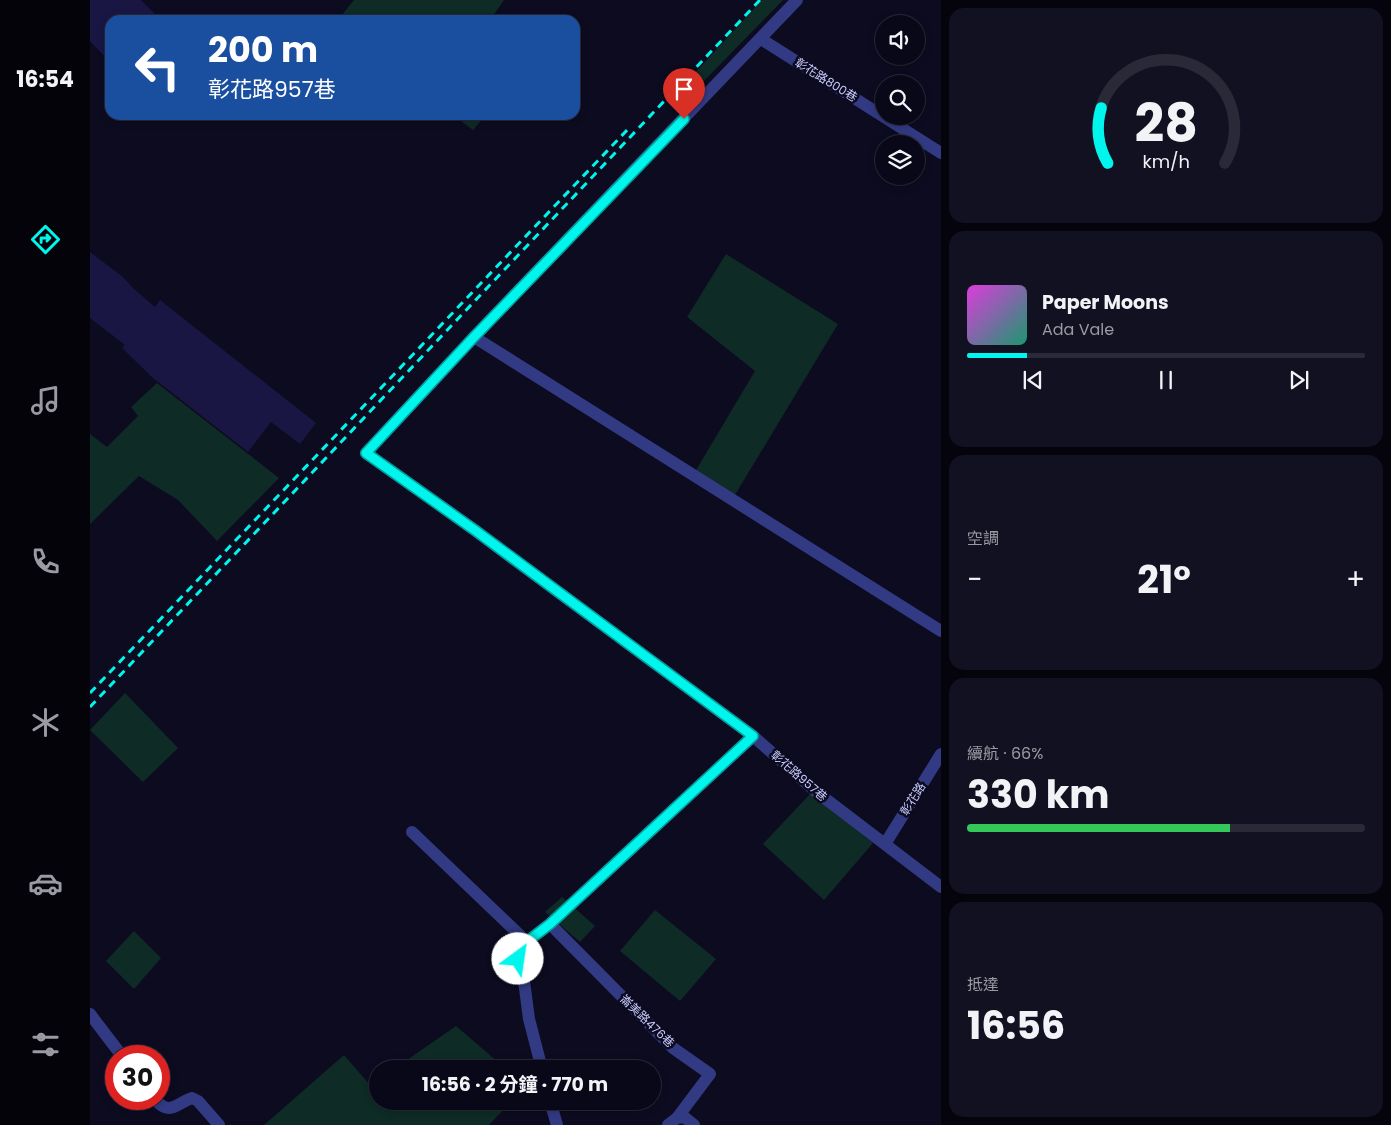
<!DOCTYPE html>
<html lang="zh-TW">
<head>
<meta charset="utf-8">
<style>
  :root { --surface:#090818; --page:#121121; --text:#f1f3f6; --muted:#999aa2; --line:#292937; --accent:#00f5ec }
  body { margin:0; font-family:Poppins,"Noto Sans TC",sans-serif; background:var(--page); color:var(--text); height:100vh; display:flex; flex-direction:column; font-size:19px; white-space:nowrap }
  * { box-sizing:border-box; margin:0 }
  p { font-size:16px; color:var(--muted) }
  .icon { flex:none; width:28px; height:28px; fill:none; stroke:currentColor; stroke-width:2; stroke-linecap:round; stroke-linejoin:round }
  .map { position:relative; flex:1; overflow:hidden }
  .details { display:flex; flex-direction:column; gap:8px; padding:8px; background:#05040d; width:450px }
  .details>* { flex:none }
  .guide { position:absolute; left:15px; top:15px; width:475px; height:105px; border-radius:15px; box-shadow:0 2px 8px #0003,0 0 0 1px var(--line); background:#1a4fa0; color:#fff; overflow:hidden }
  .buttons { position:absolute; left:785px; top:15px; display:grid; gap:10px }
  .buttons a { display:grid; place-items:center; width:50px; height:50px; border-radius:50%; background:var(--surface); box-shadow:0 2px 8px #0003,0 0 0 1px var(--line); font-size:25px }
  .speed { position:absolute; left:15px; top:1045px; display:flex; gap:10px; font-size:25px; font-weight:700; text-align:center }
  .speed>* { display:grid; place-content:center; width:65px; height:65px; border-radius:50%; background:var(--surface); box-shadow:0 2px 8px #0003,0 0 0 1px var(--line); line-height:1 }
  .speed .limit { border:8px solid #d22; background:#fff; color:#111 }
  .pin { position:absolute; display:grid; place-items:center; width:42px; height:42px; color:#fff; margin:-51px -21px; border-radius:50% 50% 50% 0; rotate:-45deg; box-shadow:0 0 5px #0007 }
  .pin .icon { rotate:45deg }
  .me { position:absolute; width:55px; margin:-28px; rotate:31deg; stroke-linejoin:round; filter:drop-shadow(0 0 4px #0008) }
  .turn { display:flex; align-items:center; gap:18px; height:105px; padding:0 20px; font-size:22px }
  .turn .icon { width:65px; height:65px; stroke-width:2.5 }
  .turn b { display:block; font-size:35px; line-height:42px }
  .big { font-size:38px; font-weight:700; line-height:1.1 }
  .details .tile { flex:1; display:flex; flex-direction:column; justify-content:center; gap:8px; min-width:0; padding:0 18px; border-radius:15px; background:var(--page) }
  .details .dial { align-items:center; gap:0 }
  .dial svg { height:130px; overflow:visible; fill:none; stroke:var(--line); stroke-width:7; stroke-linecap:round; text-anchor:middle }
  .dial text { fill:var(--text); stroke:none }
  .song { display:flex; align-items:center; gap:15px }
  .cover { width:60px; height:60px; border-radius:8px; background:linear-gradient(135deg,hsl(300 70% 55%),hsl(160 70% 35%)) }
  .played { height:5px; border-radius:2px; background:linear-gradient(90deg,var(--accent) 15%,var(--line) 15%) }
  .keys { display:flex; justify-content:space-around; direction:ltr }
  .heat { display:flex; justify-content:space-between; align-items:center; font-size:28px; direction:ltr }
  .charge { height:8px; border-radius:4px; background:linear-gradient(90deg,#34c759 66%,var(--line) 0) }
  .trip { position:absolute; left:279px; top:1060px; width:292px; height:50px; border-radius:25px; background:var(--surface); box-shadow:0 2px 8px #0003,0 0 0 1px var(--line); font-weight:700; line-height:50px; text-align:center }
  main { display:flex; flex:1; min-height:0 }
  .menu { display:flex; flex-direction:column; width:90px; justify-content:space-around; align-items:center; background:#04030a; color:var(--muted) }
  .menu .icon { width:35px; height:35px }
  .menu .selected { color:var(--accent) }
  .menu b { font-size:22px; color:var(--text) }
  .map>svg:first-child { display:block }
</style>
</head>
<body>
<main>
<nav class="menu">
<b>16:54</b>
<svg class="icon selected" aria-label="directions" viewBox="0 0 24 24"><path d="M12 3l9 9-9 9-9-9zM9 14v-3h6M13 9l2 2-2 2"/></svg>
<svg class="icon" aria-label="music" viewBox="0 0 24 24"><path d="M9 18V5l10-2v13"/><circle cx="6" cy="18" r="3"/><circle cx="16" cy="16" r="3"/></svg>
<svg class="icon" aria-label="phone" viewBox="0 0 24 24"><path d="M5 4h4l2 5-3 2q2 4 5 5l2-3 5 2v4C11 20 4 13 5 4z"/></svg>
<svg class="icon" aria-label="climate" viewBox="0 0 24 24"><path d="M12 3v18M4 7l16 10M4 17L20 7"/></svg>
<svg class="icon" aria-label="car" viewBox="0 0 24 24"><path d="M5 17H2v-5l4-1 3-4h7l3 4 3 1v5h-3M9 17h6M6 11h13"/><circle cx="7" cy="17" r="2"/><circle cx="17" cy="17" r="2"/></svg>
<svg class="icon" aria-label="filters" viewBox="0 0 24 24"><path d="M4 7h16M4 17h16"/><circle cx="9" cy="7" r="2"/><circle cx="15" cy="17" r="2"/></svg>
</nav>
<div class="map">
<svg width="851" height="1125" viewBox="0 0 851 1125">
  <rect width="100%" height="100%" fill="#0c0b20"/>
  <g fill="#0e2b26">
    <polygon points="264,0 414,0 400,20 248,20"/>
    <polygon points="672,0 693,0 611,84 603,75"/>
    <polygon points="363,115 396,115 383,130"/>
    <polygon points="636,254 748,324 645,495 606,470 665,371 597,317"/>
    <polygon points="67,383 189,478 127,541 88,500 49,476 0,524 0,434 17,447 48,416 41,407"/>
    <polygon points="35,693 88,748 53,782 0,730"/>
    <polygon points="721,793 783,843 734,900 673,844"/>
    <polygon points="472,897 505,926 490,942 455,912"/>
    <polygon points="565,910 626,959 590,1001 530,951"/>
    <polygon points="44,931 71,958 44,989 16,961"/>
    <polygon points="366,1026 416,1069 304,1069"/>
    <polygon points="254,1055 280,1085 287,1080 288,1101 422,1101 399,1125 174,1125"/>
  </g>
  <g fill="#191643">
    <polygon points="0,0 51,0 71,20 20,20 20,62 0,41"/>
    <polygon points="0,252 33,277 43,288 65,307 70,300 226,423 210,444 181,422 158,452 63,378 32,348 35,345 0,318"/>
  </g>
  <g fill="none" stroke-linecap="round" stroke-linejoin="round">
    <g stroke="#323a83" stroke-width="12">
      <polyline points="707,0 384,337 276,453 386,531 663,736 724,790 851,887"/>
      <polyline points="671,39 851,153"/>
      <polyline points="384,337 851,631"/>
      <polyline points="322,832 436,941"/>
      <polyline points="795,844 851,754"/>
      <polyline points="460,924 583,1048 620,1074 587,1118"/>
      <polyline points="0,1014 32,1056"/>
      <polyline points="452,1069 439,1019 434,981 428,959 430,947 460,924 663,736"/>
      <path d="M65,1099C79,1117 87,1103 102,1098L108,1101L129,1125"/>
      <polyline points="460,1101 467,1125"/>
      <polyline points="578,1125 587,1118 594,1117 604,1125"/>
    </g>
    <g stroke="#00f5ec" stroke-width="3" stroke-dasharray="8 6" stroke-linecap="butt">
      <polyline points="0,693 540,127"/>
      <polyline points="0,707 670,0"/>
    </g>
  </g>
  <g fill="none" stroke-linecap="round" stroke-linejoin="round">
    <g stroke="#009f99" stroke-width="12">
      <polyline id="route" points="428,959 430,947 460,924 663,736 386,531 276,453 384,337 594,119"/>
    </g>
    <use href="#route" stroke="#00f5ec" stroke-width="9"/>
  </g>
  <g text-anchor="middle" stroke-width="5" stroke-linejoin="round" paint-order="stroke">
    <g font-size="12" fill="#caccff" stroke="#0c0b20">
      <text transform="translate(736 80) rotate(32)" y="4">彰花路800巷</text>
      <text transform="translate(709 776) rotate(41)" y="4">彰花路957巷</text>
      <text transform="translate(823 799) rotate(-58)" y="4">彰花路</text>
      <text transform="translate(557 1021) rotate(44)" y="4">崙美路476巷</text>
    </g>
  </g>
</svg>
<div class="buttons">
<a><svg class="icon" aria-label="sound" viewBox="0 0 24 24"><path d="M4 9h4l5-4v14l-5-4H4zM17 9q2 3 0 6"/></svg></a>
<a><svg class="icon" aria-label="search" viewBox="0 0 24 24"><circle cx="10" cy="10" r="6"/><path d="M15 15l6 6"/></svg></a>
<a><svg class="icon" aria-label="layers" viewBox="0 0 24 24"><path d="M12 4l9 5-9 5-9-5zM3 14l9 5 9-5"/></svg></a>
</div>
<div class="speed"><div class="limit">30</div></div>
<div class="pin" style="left:594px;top:119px;background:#d93025"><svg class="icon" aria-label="arrive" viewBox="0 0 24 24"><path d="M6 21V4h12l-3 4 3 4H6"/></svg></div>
<svg class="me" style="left:428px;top:959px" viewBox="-20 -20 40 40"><circle r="19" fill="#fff"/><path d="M0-13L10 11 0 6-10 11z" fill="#00f5ec"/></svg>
<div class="trip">16:56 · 2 分鐘 · 770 m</div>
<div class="guide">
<div class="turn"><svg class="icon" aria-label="left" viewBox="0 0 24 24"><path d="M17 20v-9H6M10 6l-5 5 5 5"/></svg><div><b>200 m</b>彰花路957巷</div></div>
</div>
</div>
<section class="details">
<div class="tile dial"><svg viewBox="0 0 100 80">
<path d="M14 69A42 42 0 1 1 86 69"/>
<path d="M14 69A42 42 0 0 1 10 35" stroke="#00f5ec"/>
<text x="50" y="56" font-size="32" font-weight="700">28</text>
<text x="50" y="72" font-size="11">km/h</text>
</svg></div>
<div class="tile">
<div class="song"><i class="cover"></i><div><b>Paper Moons</b><p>Ada Vale</p></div></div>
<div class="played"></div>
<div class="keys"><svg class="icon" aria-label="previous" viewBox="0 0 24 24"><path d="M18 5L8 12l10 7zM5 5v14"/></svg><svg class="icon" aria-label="pause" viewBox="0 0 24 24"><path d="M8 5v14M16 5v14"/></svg><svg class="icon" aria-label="next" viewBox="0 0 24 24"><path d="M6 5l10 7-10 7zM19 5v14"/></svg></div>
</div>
<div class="tile"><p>空調</p>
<div class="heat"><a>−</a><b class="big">21°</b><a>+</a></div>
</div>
<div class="tile"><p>續航 · 66%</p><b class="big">330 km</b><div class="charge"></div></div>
<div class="tile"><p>抵達</p><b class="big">16:56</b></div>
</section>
</main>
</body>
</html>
